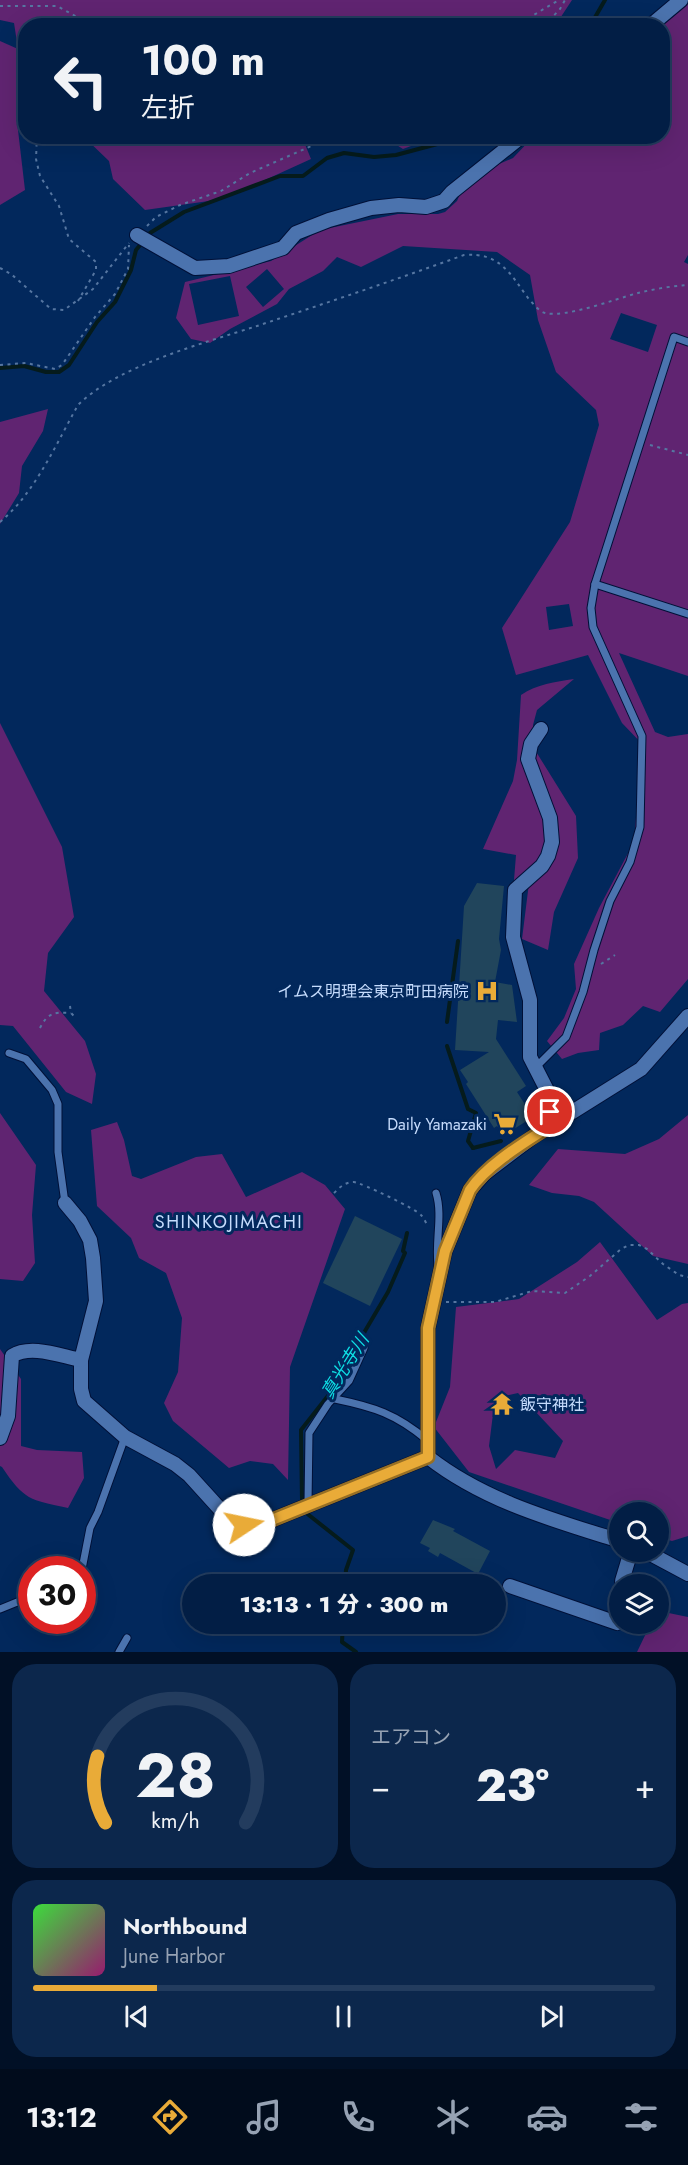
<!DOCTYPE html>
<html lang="ja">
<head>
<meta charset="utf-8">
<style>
  :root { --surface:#021e45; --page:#0c274c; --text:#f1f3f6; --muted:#96a2b3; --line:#233c5e; --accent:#e9ab38 }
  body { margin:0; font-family:Jost,"Noto Sans JP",sans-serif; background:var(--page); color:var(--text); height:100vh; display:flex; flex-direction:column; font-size:22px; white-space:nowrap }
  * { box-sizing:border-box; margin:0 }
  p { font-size:20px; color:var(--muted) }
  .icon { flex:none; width:33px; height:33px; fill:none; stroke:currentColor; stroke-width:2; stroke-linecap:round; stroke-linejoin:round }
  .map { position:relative; height:1652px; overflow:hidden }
  .side { display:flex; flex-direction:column; gap:12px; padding:12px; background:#011026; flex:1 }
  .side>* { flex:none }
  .guide { position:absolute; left:18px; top:18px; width:652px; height:126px; border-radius:24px; box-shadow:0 6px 24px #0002,0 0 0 2px var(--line); background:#021e45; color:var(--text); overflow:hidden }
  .buttons { position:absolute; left:609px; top:1502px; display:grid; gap:12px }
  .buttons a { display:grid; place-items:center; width:60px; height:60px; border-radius:50%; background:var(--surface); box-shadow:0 6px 24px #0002,0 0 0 2px var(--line); font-size:30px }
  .speed { position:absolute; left:18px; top:1556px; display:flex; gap:12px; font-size:30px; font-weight:700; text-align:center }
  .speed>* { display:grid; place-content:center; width:78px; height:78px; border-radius:50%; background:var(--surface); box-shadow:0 6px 24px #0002,0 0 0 2px var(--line); line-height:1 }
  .speed .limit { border:9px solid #d22; background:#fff; color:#111 }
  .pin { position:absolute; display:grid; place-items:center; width:51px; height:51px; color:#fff; margin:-26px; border:3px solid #fff; border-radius:50%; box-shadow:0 2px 6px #0007 }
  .me { position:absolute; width:66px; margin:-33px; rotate:79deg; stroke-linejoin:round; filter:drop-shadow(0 0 4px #0008) }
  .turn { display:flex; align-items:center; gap:21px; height:126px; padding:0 24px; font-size:27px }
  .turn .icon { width:78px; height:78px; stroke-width:2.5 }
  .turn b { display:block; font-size:42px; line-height:51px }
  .big { font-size:45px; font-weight:800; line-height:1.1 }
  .side .card { flex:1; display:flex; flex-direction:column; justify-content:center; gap:9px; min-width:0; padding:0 21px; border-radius:24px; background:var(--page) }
  .side .dial { align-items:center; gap:0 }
  .dial svg { height:156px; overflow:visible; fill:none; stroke:var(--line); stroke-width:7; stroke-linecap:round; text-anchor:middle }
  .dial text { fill:var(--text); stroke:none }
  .song { display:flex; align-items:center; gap:18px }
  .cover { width:72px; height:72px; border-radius:9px; background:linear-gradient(135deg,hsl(120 70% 55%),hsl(320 70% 35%)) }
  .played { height:6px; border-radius:3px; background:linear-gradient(90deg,var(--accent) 20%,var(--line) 20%) }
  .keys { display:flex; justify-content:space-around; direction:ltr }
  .heat { display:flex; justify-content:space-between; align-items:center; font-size:33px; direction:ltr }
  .side .tiles { flex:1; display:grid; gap:12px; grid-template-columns:1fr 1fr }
  .card:last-child { grid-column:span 2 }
  .trip { position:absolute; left:182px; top:1574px; width:324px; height:60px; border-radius:30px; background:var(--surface); box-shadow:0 6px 24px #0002,0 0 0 2px var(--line); font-weight:800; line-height:60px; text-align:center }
  .menu { display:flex; height:96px; justify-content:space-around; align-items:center; background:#010c1c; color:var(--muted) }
  .menu .icon { width:42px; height:42px }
  .menu .selected { color:var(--accent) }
  .menu b { font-size:27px; color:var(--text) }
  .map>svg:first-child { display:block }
</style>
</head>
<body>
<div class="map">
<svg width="688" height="1652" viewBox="0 0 688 1652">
  <rect width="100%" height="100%" fill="#02285c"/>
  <g fill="#602471" fill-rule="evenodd">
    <polygon points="0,0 572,0 555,26 26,26 25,88 16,113 25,190 0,205 0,41 18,49 14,23 0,20"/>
    <path d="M682,0H688V255L684,262L688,264V676L619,653L655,732L668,737L688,734V979L660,1012L643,1006L623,1025L600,1033L599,1050L578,1053L562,1059L547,1041L564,1018L576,989L574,964L599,908L634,842L639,781L646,748L622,723L588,655L516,675L502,628L570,522L599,425L596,410L556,372L538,320L530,275L497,252L403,246L361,267L337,257L323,271L289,289L277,304L230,329L210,343L191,339L176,318L185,282L271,261L320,230L398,214H438L445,212L457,201L461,192L499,164L513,158L533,137L663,136V26L658,25ZM267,269L284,289L263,307L246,287ZM230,276L239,316L198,325L189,284ZM621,313L657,325L648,352L610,339ZM569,604L573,626L549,630L546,607Z"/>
    <polygon points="84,137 302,137 311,159 223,199 145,210 113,179 109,161"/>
    <polygon points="384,137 429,137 427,140 403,149"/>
    <polygon points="48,409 43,431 22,466 19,493 0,524 0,422"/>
    <path d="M574,679L537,710L533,725L535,750L576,816L578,858L554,912L548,950L522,939L529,883L514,880L516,855L483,849L513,781L517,760L521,695C537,684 555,682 574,679Z"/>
    <polygon points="0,723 62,847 74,917 48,953 44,991 85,1041 96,1074 92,1104 66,1092 13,1026 0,1025"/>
    <polygon points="0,1113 36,1165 32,1215 35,1263 23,1281 0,1279"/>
    <polygon points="688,1115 688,1264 653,1256 594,1202 579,1196 552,1193 529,1185 558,1149 625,1154 659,1139"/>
    <polygon points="117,1122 124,1140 132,1176 141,1179 196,1157 222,1154 246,1197 302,1172 325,1185 345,1209 290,1367 288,1480 273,1464 250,1461 229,1468 173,1421 164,1403 178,1372 182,1318 166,1273 139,1258 131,1238 97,1206 91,1130"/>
    <path d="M600,1242L657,1320L682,1304L688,1303V1536L672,1541L659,1537L658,1512H620L619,1523L469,1472L434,1427L450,1387L456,1307L519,1299L577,1262ZM518,1393L563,1441L555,1458L515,1450L496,1469L489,1446L495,1398Z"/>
    <path d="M0,1349L21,1379V1446L37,1450L82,1452L84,1478L68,1508C30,1500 24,1500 2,1467L0,1466Z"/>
    <polygon points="659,1611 688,1617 688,1652 637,1652 651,1623 658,1623"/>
  </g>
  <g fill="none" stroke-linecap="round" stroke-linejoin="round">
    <g stroke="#051b1c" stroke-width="4">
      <polyline points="590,26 605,0"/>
      <polyline points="0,368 24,366 46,372 59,372 69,365 97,322 115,302 131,270 136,250 150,233 184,212 280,176 303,176 327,158 344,153 374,157 396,155 441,143 447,136"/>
      <polyline points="447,1022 458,941"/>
      <polyline points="447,1046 468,1109 476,1113 468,1141 473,1148"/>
      <polyline points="473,1148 501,1141"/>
      <polyline points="302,1500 301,1430 342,1378 365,1331 388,1292 405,1253 403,1251 407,1233"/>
      <polyline points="305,1512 353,1550 346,1570 345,1584"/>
      <polyline points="343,1623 342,1642 356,1652"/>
    </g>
  </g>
  <g fill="#21455c">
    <polygon points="477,883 504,886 499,939 501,950 495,982 512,985 517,1022 498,1020 496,1039 526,1086 517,1092 533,1117 506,1134 504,1131 502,1132 497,1126 494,1128 466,1084 468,1082 460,1070 489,1052 455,1050 464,906"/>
    <polygon points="355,1216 402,1239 370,1306 323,1283"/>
    <polygon points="433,1520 455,1529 453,1531 490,1551 478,1574 440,1553 438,1557 428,1551 430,1548 420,1543"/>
  </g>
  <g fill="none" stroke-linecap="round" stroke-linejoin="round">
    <g stroke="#001037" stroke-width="9">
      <g id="service">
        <polyline points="595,584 688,614"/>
        <polyline points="9,1053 26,1059 52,1090 58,1104 58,1152 65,1203"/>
        <polyline points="536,1067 566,1037 583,992 594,950 610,901 630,862 640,827 642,736 593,627 591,608 595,584 674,337 688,342"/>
        <path d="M436,1193C443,1215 435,1241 438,1265"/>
        <path d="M335,1399C374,1407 396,1414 427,1440"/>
        <polyline points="308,1504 309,1433 328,1404 349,1381 364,1348"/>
        <polyline points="82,1569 90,1528 98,1512 125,1437"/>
        <polyline points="0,1609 32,1596"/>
        <polyline points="119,1652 127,1638"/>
      </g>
    </g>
    <g stroke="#001037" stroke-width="16">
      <g id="minor">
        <polyline points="650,26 681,0"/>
        <polyline points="137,235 195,268 229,266 283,248 296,233 329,220 371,208 399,205 426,207 444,201 452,192 522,136"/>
        <polyline points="541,729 531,744 528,759 550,818 552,842 548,856 542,866 515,890 513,937 530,1000 530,1057 551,1098 547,1128"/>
        <polyline points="65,1203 80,1221 90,1240 93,1258 96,1301 81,1360 81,1389 84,1401 125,1437 175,1464 189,1475 228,1518 244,1525 267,1522 428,1457"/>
        <path d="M0,1438L8,1416L12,1356C31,1344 60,1356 81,1360"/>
        <path d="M620,1541C553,1520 484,1501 428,1457V1328L445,1251L470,1190L484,1174L534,1136L641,1069L688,1016"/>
        <polyline points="645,1551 688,1574"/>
        <polyline points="624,1584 622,1581 631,1551"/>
        <polyline points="510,1586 617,1623 620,1618"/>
      </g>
    </g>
    <g stroke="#5676a1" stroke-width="2" stroke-dasharray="3 4.5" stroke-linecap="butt">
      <polyline points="0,6 57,6 79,18 104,26"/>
      <polyline points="319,26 359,22 374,26"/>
      <polyline points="515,26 559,0"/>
      <polyline points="544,26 560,9 565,0"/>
      <polyline points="37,136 36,159 40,176 59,206 69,239 96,262 96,270 78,301"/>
      <polyline points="147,226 156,217 180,205 221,191 250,173 316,144 335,140 396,136"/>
      <polyline points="0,268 11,274 51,309 64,310 93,289 129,243"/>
      <polyline points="0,365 26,363 55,369 62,365 95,317 115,294 128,269 129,245"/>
      <polyline points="650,445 688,455"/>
      <path d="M0,522C35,493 56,444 78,405C117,366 204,343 257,326C326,303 395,280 464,255C499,252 510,273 528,298C533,303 538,311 545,313C566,318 615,299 638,293C654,289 672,286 688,285"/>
      <polyline points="601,964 615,955"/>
      <polyline points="70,1006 71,1013 76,1018"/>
      <path d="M40,1028C48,1012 55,1012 71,1013"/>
      <path d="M334,1193C340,1187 345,1182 354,1182C362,1183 416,1209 421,1215C424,1218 426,1223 428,1227"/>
      <polyline points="446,1302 495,1302 532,1291 565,1293 590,1276 621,1249 629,1245 639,1245 647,1249 663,1264 679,1275 688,1277"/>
    </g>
    <use href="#service" stroke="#4b73ae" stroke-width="7"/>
    <use href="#minor" stroke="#4b73ae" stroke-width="14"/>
  </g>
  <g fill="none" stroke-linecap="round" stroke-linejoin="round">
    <g stroke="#976f24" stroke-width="15">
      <path id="route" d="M244,1525L267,1522L428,1457V1328L445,1251L470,1190C486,1166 522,1144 547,1128L550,1112"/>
    </g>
    <use href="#route" stroke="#e9ab38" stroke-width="10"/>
  </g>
  <defs>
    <g id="hospital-bare" transform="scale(1.8)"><path d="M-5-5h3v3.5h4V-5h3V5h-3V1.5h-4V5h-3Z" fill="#e9ab38" stroke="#02285c" stroke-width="2.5" paint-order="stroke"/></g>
    <g id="supermarket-bare" transform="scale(1.8)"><path d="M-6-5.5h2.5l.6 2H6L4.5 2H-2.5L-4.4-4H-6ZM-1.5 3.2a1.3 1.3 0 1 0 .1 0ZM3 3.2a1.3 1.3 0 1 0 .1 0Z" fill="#e9ab38" stroke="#02285c" stroke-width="2.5" paint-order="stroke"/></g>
    <g id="temple-bare" transform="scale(1.8)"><path d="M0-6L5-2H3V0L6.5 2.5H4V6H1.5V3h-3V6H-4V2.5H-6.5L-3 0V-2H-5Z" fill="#e9ab38" stroke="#02285c" stroke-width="2.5" paint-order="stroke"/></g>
  </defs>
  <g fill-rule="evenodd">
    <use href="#hospital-bare" x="487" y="991"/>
    <use href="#supermarket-bare" x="505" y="1124"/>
    <use href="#temple-bare" x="502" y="1404"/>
  </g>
  <g text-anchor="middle" stroke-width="6" stroke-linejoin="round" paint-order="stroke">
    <g font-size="16" fill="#c6dcfd" stroke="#02285c" text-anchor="end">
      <text x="469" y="997">イムス明理会東京町田病院</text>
      <text x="487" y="1130">Daily Yamazaki</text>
      <text x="520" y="1410" text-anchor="start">飯守神社</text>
    </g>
    <g font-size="18" letter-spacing="1.5" fill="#c6dcfd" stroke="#02285c">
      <text x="229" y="1228">SHINKOJIMACHI</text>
    </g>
    <g font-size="18" font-style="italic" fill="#0edee4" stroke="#02285c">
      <text transform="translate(345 1366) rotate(-58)" y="6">真光寺川</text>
    </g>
  </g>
</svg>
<div class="buttons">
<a><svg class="icon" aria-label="search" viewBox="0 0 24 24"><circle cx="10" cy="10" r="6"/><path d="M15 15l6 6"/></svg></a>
<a><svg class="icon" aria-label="layers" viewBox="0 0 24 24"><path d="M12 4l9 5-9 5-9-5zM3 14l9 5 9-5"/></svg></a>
</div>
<div class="speed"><div class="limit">30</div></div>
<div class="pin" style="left:550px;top:1112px;background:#d93025"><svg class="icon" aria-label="arrive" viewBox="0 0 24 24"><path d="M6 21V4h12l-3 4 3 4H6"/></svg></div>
<svg class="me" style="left:244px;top:1525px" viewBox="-20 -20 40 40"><circle r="19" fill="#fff"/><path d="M0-13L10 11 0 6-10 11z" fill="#e9ab38"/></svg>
<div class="trip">13:13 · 1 分 · 300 m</div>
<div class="guide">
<div class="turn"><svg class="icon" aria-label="left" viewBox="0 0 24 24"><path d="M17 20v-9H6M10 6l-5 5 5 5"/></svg><div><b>100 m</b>左折</div></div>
</div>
</div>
<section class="side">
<div class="tiles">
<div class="card dial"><svg viewBox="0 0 100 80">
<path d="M14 69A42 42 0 1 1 86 69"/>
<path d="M14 69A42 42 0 0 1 10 35" stroke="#e9ab38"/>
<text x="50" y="56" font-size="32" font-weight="700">28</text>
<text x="50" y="72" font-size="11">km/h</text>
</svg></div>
<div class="card"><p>エアコン</p>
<div class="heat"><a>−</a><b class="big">23°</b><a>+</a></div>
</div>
<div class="card">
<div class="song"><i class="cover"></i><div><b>Northbound</b><p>June Harbor</p></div></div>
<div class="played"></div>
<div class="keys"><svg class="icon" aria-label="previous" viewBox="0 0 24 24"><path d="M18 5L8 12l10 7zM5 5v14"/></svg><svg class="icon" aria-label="pause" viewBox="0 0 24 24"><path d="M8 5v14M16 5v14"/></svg><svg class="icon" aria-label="next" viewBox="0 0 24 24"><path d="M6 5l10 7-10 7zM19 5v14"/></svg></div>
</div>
</div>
</section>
<nav class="menu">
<b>13:12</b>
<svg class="icon selected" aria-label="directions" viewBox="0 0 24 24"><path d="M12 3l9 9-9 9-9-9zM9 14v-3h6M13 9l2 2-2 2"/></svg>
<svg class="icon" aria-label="music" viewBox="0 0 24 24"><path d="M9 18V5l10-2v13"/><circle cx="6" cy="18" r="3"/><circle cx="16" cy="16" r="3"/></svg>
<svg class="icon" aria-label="phone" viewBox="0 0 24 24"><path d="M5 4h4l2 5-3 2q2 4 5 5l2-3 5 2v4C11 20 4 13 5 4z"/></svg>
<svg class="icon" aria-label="climate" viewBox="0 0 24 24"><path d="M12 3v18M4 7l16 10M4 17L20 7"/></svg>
<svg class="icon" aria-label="car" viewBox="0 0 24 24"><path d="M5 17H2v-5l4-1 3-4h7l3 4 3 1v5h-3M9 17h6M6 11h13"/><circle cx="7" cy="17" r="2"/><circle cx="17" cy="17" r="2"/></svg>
<svg class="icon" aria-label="filters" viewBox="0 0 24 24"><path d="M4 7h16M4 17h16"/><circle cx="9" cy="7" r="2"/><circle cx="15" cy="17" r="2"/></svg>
</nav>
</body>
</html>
